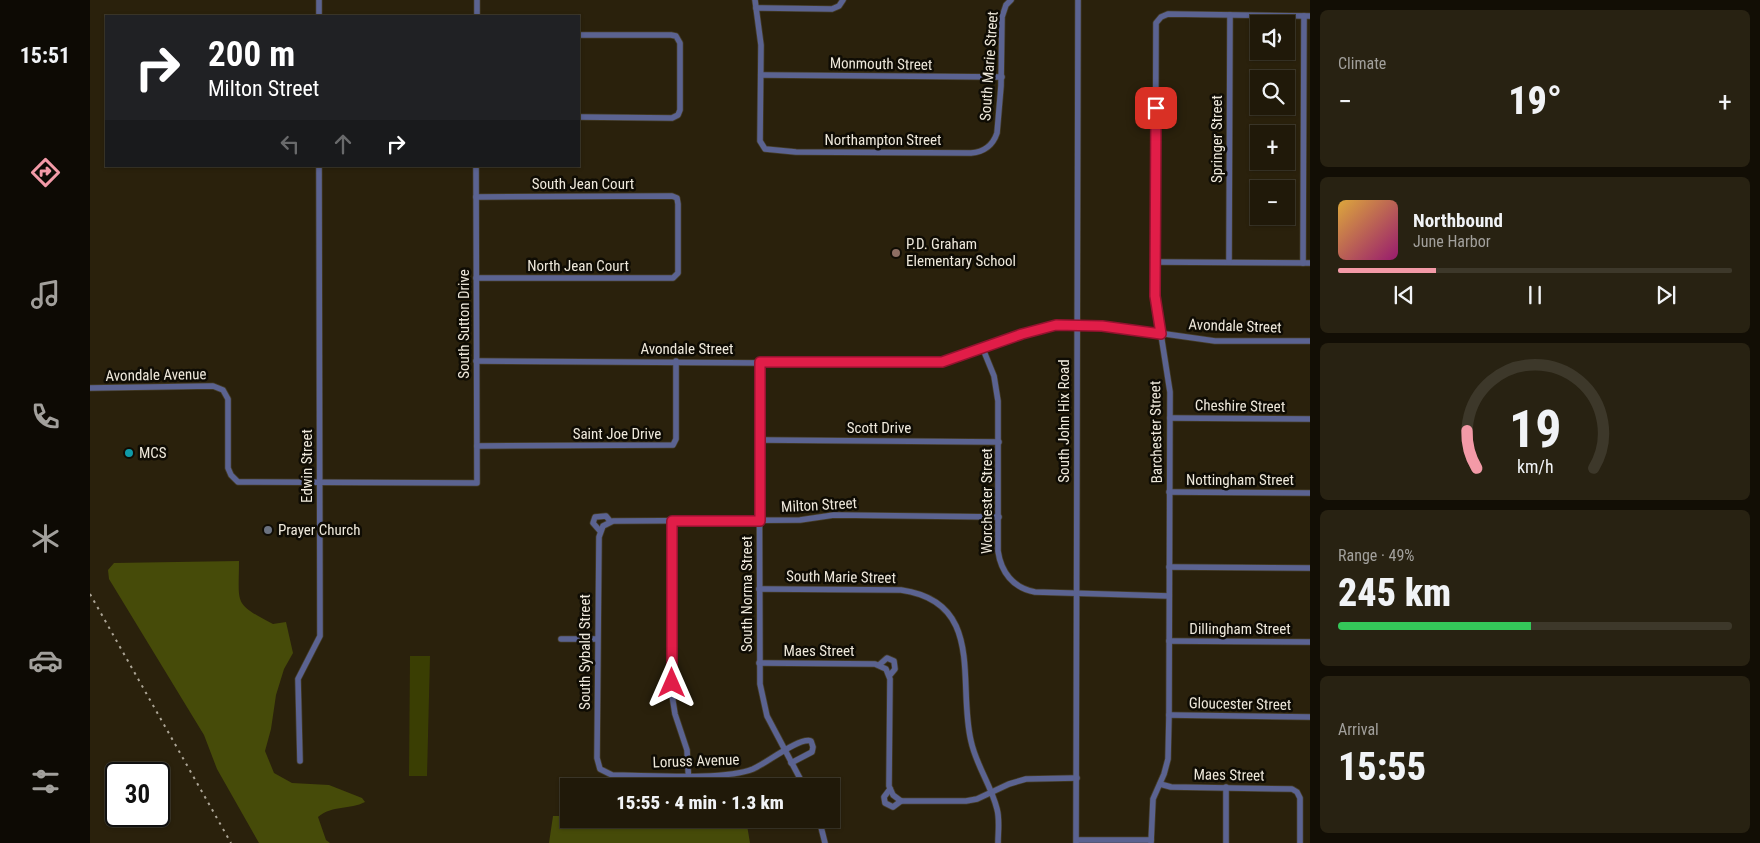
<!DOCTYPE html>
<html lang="en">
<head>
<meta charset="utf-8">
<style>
  :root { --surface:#201909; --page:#282212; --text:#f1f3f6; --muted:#a2a09c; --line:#3d382a; --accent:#f39aa7 }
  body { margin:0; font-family:"Roboto Condensed",sans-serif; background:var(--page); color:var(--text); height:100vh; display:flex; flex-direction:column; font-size:19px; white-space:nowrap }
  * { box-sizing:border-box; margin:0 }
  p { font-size:16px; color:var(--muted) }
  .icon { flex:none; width:28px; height:28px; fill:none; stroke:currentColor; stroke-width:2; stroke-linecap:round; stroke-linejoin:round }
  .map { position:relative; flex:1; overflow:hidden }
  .sheet { display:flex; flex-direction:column; gap:10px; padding:10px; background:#120e05; width:450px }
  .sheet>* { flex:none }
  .guide { position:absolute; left:15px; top:15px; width:475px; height:152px; border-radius:0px; box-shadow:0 1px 4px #0004,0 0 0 1px var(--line); background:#202124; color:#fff; overflow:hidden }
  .tools { position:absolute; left:1160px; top:15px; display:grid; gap:10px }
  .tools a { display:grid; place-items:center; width:45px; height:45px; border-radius:0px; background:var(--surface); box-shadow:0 1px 4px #0004,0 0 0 1px var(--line); font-size:25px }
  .speed { position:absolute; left:15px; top:762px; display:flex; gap:10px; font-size:25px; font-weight:700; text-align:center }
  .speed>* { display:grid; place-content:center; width:65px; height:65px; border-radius:50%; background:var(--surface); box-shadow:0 1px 4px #0004,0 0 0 1px var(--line); line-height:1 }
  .speed .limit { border:2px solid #111; border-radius:8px; background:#fff; color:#111 }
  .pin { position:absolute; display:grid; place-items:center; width:42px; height:42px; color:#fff; margin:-21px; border-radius:10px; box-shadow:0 2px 8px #0006 }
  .me { position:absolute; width:55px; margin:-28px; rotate:0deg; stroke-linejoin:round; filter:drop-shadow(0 0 4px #0008) }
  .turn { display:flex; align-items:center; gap:18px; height:105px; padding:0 20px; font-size:22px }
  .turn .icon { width:65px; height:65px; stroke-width:2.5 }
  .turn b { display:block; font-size:35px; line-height:42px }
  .lanes { display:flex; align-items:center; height:48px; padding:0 20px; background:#0003; justify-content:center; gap:25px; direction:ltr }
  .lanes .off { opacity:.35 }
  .big { font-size:38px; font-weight:800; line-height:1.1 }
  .sheet .card { flex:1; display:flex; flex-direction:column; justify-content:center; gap:8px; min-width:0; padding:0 18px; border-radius:8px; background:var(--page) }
  .sheet .dial { align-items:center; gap:0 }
  .dial svg { height:130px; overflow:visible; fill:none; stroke:var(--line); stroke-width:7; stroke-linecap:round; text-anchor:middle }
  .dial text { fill:var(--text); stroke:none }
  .song { display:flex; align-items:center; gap:15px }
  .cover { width:60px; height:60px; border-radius:8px; background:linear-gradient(135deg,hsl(40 70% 55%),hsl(320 70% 35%)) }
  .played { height:5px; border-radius:2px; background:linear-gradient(90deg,var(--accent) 25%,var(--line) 25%) }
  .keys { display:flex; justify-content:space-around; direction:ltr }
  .heat { display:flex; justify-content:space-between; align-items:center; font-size:28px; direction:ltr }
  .charge { height:8px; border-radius:4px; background:linear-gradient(90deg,#34c759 49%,var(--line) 0) }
  .trip { position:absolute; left:470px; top:778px; width:280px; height:50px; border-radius:0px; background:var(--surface); box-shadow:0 1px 4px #0004,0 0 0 1px var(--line); font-weight:800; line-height:50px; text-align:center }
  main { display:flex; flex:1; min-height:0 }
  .dock { display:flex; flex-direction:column; width:90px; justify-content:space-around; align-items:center; background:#0d0a04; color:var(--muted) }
  .dock .icon { width:35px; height:35px }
  .dock .on { color:var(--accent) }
  .dock b { font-size:22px; color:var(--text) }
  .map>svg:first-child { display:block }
</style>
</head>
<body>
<main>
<nav class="dock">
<b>15:51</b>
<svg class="icon on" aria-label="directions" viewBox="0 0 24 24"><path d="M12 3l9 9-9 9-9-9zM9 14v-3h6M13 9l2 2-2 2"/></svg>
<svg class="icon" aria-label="music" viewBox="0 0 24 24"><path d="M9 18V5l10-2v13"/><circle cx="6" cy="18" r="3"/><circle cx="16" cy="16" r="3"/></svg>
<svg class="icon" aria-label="phone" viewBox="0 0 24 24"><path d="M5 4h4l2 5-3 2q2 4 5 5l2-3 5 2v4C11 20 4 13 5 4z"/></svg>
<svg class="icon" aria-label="climate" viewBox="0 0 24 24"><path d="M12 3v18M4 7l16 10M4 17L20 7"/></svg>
<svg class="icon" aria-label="car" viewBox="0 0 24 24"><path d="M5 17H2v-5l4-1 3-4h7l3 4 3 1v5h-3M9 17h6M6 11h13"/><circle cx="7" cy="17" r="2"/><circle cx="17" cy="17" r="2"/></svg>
<svg class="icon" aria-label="filters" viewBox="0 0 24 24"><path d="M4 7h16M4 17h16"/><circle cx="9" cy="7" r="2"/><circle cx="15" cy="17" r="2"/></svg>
</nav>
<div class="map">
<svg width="1220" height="843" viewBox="0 0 1220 843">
  <rect width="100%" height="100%" fill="#2a210c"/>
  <polygon fill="#3a3e03" points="320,656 340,656 337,776 319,776"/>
  <g fill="#464b09">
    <path d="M149,561C149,605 143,603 183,624L196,622L203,653L194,669L186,695L181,729L175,751L184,773L202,783L239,785L272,798L275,802C260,810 242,805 228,817L236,840L240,843H169L127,769L114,735L19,579L18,570L24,563Z"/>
    <polygon points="463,816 479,816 479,819 656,819 660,843 459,843"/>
  </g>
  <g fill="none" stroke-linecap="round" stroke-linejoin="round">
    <g stroke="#453d29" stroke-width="7">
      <g id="street">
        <polyline points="229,0 229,16"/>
        <path d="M665,0L671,45L670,141L675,149L706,152L881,153C894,152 903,145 907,133L911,86L912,17L916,5L921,0"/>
        <polyline points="666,8 742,9 749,6 753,0"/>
        <polyline points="387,16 387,0"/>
        <polyline points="489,35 581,35 586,36 590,43 590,110 588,115 582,118 489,117"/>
        <polyline points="671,75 912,77"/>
        <polyline points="386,197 582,196 587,198 588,204 588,273 583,278 386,278"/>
        <polyline points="1065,262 1220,263"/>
        <polyline points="1139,262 1140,15"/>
        <polyline points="1213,263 1214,16"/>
        <path d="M893,349L904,376L908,401V551C911,572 923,588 945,592L1079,596"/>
        <polyline points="386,361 839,364 870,358 929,334 966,325 1012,325 1125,341 1220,341"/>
        <polyline points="669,362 670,684 677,716 714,786"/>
        <polyline points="0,388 123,386 133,390 138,399 138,468 141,475 148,482 387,483 386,166"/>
        <polyline points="1080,418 1220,419"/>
        <polyline points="670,440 909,442"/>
        <polyline points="387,446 583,445 586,439 586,361"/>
        <polyline points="1079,492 1220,493"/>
        <polyline points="582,521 582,695 585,714 597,750 599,786"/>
        <polyline points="510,531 503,523 505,517 516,516 520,521"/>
        <polyline points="1079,567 1220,568"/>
        <path d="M669,589L811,590C896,602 867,683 881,741C886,765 901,785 907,809C910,820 908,832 908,843"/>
        <polyline points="471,639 507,639"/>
        <polyline points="1079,641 1220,642"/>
        <polyline points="669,663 785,664 796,669 800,679 799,786 803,795 811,801 876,801 887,799 919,784 936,779 987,778"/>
        <polyline points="789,665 797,658 804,661 805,669 800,675"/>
        <polyline points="1079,715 1220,717"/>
        <polyline points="210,761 208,679 230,636 229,166"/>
        <path d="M701,763L722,752L723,747L721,741C709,737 677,763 663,769C633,781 557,775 522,775L510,769L507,758L509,537L513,526L523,521L710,520L744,515L909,517"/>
        <polyline points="1070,784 1081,787 1202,789 1207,792 1210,798 1210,843"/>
        <polyline points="800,789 794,797 795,803 803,807 811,801"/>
        <polyline points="729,819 735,843"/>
        <polyline points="987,840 1061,840"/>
        <polyline points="986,843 988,0"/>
        <polyline points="1061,843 1063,799 1074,774 1078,759 1079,715 1080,392 1065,296 1066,23 1071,17 1078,14 1220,16"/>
        <polyline points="1136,843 1136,787"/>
      </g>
    </g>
    <use href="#street" stroke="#5b6391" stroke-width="5.5"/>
    <polyline stroke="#aca596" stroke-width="2" stroke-dasharray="2.5 5" stroke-linecap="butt" points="0,594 141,843"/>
  </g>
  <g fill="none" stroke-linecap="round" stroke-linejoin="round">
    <g stroke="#92132f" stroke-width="12">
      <polyline id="route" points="582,683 582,521 670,521 670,362 852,362 932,334 966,325 1012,326 1071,334 1065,296 1066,108"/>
    </g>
    <use href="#route" stroke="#e11d48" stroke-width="9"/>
  </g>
  <circle fill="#8d6e63" stroke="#0f0c04" stroke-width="2" cx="806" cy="253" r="5"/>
  <circle fill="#0f9aa8" stroke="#0f0c04" stroke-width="2" cx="39" cy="453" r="5"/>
  <circle fill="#6b7280" stroke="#0f0c04" stroke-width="2" cx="178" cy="530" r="5"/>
  <g text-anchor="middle" stroke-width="5" stroke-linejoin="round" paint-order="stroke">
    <g font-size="15" fill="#eee8db" stroke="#0f0c04">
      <text transform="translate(791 64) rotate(1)" y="5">Monmouth Street</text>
      <text transform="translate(899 66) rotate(-86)" y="5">South Marie Street</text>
      <text transform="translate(1127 139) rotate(-90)" y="5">Springer Street</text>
      <text x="793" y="145">Northampton Street</text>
      <text x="493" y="189">South Jean Court</text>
      <text x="488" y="271">North Jean Court</text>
      <text transform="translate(374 324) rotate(-90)" y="5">South Sutton Drive</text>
      <text transform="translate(1145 326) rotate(2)" y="5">Avondale Street</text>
      <text x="597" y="354">Avondale Street</text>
      <text transform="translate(66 375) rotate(-1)" y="5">Avondale Avenue</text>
      <text transform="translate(1150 406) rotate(1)" y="5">Cheshire Street</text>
      <text transform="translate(974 421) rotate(-90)" y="5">South John Hix Road</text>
      <text x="789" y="433">Scott Drive</text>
      <text transform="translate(1066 432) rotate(-91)" y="5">Barchester Street</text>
      <text x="527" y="439">Saint Joe Drive</text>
      <text transform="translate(217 466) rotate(-90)" y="5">Edwin Street</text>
      <text x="1150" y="485">Nottingham Street</text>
      <text transform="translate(897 501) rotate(-90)" y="5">Worchester Street</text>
      <text transform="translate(729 505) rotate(-3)" y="5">Milton Street</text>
      <text transform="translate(751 577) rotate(1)" y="5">South Marie Street</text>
      <text transform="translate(657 594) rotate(-90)" y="5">South Norma Street</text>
      <text x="1150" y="634">Dillingham Street</text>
      <text x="729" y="656">Maes Street</text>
      <text transform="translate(495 652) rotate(-90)" y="5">South Sybald Street</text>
      <text transform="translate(1150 704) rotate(1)" y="5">Gloucester Street</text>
      <text transform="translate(606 761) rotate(-2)" y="5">Loruss Avenue</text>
      <text transform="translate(1139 775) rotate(1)" y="5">Maes Street</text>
    </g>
    <g font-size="15" fill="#eee8db" stroke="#0f0c04" text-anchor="start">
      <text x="816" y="249">P.D. Graham<tspan x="816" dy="17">Elementary School</tspan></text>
      <text x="49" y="458">MCS</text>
      <text x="188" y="535">Prayer Church</text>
    </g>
  </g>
</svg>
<div class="tools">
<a><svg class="icon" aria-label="sound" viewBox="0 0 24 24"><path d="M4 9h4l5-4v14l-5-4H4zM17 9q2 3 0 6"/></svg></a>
<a><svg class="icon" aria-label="search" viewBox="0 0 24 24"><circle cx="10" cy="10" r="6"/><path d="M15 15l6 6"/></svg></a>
<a>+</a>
<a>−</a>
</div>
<div class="speed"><div class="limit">30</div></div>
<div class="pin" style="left:1066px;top:108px;background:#d93025"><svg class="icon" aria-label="arrive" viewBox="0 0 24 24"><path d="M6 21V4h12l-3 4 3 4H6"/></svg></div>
<svg class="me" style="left:582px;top:683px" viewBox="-20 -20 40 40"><path d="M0-17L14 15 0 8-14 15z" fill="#e11d48" stroke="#fff" stroke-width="4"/></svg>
<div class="trip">15:55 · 4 min · 1.3 km</div>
<div class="guide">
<div class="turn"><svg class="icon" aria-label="right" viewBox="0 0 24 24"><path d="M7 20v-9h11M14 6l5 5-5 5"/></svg><div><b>200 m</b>Milton Street</div></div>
<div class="lanes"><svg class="icon off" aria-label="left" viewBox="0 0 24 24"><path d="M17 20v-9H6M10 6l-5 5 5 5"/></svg><svg class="icon off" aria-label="ahead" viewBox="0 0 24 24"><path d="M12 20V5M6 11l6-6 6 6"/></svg><svg class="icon" aria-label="right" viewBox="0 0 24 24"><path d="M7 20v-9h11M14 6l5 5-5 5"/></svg></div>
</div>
</div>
<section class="sheet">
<div class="card"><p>Climate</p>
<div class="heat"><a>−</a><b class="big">19°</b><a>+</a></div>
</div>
<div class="card">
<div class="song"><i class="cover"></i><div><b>Northbound</b><p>June Harbor</p></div></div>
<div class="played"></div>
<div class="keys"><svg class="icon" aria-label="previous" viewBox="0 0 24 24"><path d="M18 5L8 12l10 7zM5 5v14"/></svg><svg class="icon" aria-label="pause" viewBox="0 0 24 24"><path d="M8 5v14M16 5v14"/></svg><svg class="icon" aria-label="next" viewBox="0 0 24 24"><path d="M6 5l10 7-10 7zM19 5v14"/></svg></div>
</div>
<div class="card dial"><svg viewBox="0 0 100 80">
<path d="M14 69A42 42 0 1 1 86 69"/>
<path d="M14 69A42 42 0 0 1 8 46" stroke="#f39aa7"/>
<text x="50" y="56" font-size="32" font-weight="700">19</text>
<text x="50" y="72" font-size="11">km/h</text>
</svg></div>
<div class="card"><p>Range · 49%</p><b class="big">245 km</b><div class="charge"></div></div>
<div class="card"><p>Arrival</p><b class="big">15:55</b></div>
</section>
</main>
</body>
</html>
